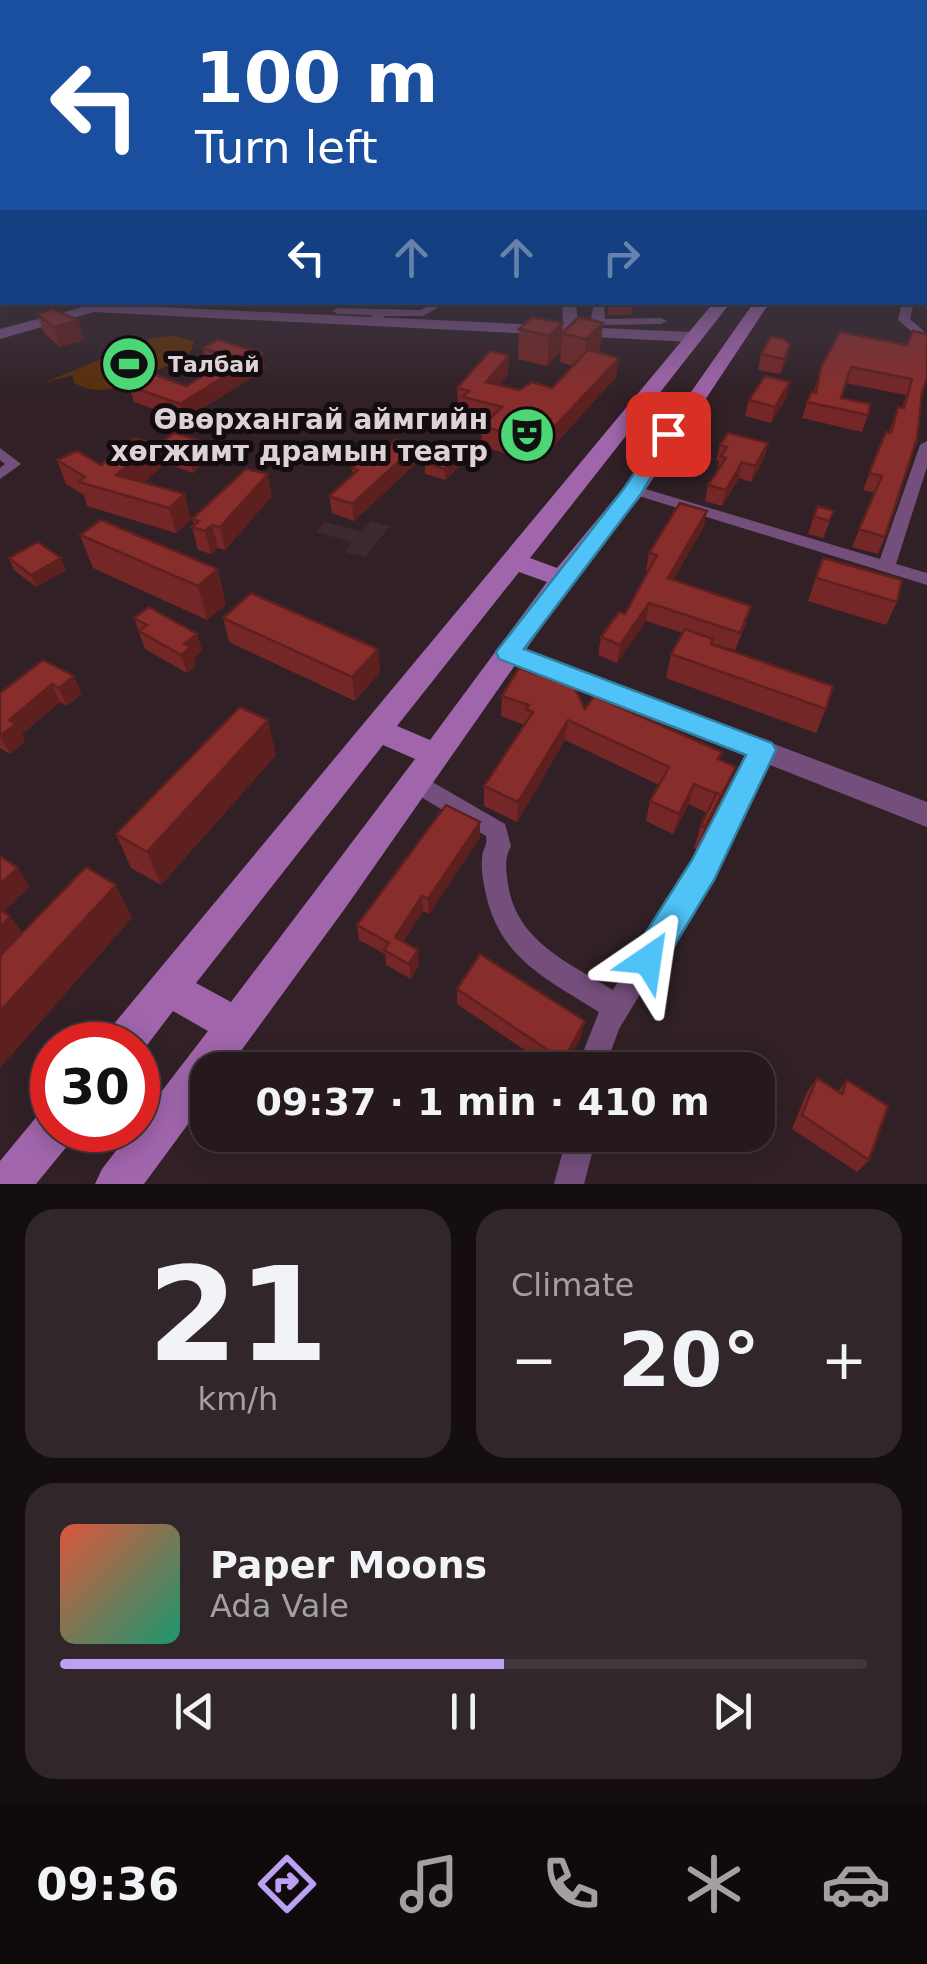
<!DOCTYPE html>
<html lang="en">
<head>
<meta charset="utf-8">
<style>
  :root { --surface:#25191d; --page:#31262a; --text:#f1f3f6; --muted:#a3a0a4; --line:#42383b; --accent:#bca0f2 }
  body { margin:0; font-family:"DejaVu Sans",sans-serif; background:var(--page); color:var(--text); height:100vh; display:flex; flex-direction:column; font-size:38px; white-space:nowrap }
  * { box-sizing:border-box; margin:0 }
  p { font-size:32px; color:var(--muted) }
  .icon { flex:none; width:55px; height:55px; fill:none; stroke:currentColor; stroke-width:2; stroke-linecap:round; stroke-linejoin:round }
  .map { position:relative; height:1184px; overflow:hidden }
  .drawer { display:flex; flex-direction:column; gap:25px; padding:25px; background:#140e10; flex:1 }
  .drawer>* { flex:none }
  .banner { position:absolute; left:0px; top:0px; width:928px; height:305px; box-shadow:0 5px 25px #0003,0 0 0 2px var(--line); background:#1a4fa0; color:#fff; overflow:hidden }
  .speed { position:absolute; left:30px; top:1022px; display:flex; gap:20px; font-size:50px; font-weight:700; text-align:center }
  .speed>* { display:grid; place-content:center; width:130px; height:130px; border-radius:50%; background:var(--surface); box-shadow:0 5px 25px #0003,0 0 0 2px var(--line); line-height:1 }
  .speed .limit { border:15px solid #d22; background:#fff; color:#111 }
  .pin { position:absolute; display:grid; place-items:center; width:85px; height:85px; color:#fff; margin:-42px; border-radius:20px; box-shadow:0 5px 15px #0006 }
  .me { position:absolute; width:110px; margin:-55px; rotate:32deg; stroke-linejoin:round; filter:drop-shadow(0 0 8px #0008) }
  .turn { display:flex; align-items:center; gap:35px; height:210px; padding:0 30px; font-size:45px }
  .turn .icon { width:130px; height:130px; stroke-width:2.5 }
  .turn b { display:block; font-size:70px; line-height:85px }
  .lanes { display:flex; align-items:center; height:95px; padding:0 30px; background:#0003; justify-content:center; gap:50px; direction:ltr }
  .lanes .off { opacity:.35 }
  .big { font-size:75px; font-weight:600; line-height:1.1 }
  .drawer .widget { flex:1; display:flex; flex-direction:column; justify-content:center; gap:15px; min-width:0; padding:0 35px; border-radius:30px; background:var(--page) }
  .drawer .dial { align-items:center; gap:0 }
  .dial b { font-size:130px; line-height:1 }
  .song { display:flex; align-items:center; gap:30px }
  .cover { width:120px; height:120px; border-radius:15px; background:linear-gradient(135deg,hsl(10 70% 55%),hsl(160 70% 35%)) }
  .played { height:10px; border-radius:5px; background:linear-gradient(90deg,var(--accent) 55%,var(--line) 55%) }
  .keys { display:flex; justify-content:space-around; direction:ltr }
  .heat { display:flex; justify-content:space-between; align-items:center; font-size:55px; direction:ltr }
  .drawer .tiles { flex:1; display:grid; gap:25px; grid-template-columns:1fr 1fr }
  .widget:last-child { grid-column:span 2 }
  .trip { position:absolute; left:190px; top:1052px; width:585px; height:100px; border-radius:30px; background:var(--surface); box-shadow:0 5px 25px #0003,0 0 0 2px var(--line); font-weight:600; line-height:100px; text-align:center }
  .tab-bar { display:flex; height:160px; justify-content:space-around; align-items:center; background:#0f0a0c; color:var(--muted) }
  .tab-bar .icon { width:70px; height:70px }
  .tab-bar .current { color:var(--accent) }
  .tab-bar b { font-size:45px; color:var(--text) }
  .map>svg:first-child { display:block }
</style>
</head>
<body>
<div class="map">
<svg width="927" height="1184" viewBox="0 0 927 1184">
  <rect width="100%" height="100%" fill="#312127"/>
  <polygon fill="#3e2831" points="371,521 390,526 365,557 345,552 352,542 316,532 325,522 362,532"/>
  <path fill="#5b2f09" d="M174,336L194,341L191,352C162,368 105,406 74,382L73,375L43,383L153,338Z"/>
  <g fill="none" stroke-linecap="round" stroke-linejoin="round">
    <g fill="#754f7c" fill-rule="evenodd">
      <rect x="0" y="236" width="2" height="6"/>
      <polygon points="434,302 448,302 423,316 384,316 380,323 376,324 370,321 372,315 338,314 332,311 338,308 421,310"/>
      <polygon points="902,302 914,302 910,319 927,334 927,344 898,320"/>
      <polygon points="594,303 604,305 605,319 661,318 667,321 661,324 598,325 591,319"/>
      <polygon points="927,441 927,467 896,564 927,573 927,585 629,493 626,490 634,485 639,487 880,559 920,445"/>
      <polygon points="0,448 21,464 0,479 0,468 5,464 0,460"/>
      <path d="M762,742L769,744L772,750L711,877L619,1029L604,1070H576L599,1012C547,979 498,958 485,890C483,881 481,868 482,859C482,849 488,846 486,836L406,788L403,782L406,776L414,773L422,776L505,824L511,846C504,859 506,869 508,884C516,941 569,963 613,990L695,863L755,744Z"/>
      <polygon points="567,1135 597,1135 584,1184 554,1184"/>
    </g>
    <g fill="#754f7c" fill-rule="evenodd">
      <polygon points="562,302 576,302 578,327 692,332 700,337 692,342 94,312 0,339 0,329 94,304 563,326"/>
      <polygon points="508,643 927,802 927,827 499,658 496,652 499,646"/>
    </g>
    <g fill="#a165ac" fill-rule="evenodd">
      <polygon points="925,297 927,298 927,308 917,302 925,302"/>
      <path d="M714,302H731L530,558L557,568L626,485L754,302H770L642,495L571,585L346,907L227,1070H208V1097L144,1184H95L102,1169L132,1130H138V1122L208,1031L173,1011L138,1057V1045H102L108,1031ZM519,572L547,582L430,740L397,726ZM383,745L415,759L231,1002L196,983Z"/>
      <polygon points="52,1109 52,1130 74,1130 68,1145 36,1184 0,1184 0,1161 38,1115"/>
    </g>
  </g>
  <g fill="#742726">
    <polygon points="465,302 497,302 496,307 465,305"/>
    <polygon points="608,302 633,302 631,315 608,315"/>
    <polygon points="37,314 84,340 60,347 44,333"/>
    <polygon points="563,323 560,352 547,366 518,359 519,329"/>
    <polygon points="603,323 599,353 619,358 616,377 538,463 481,446 482,426 486,422 463,416 463,408 458,407 457,388 508,374 499,385 519,390 552,388 573,366 560,362 562,333"/>
    <polygon points="790,345 786,361 780,374 758,370 761,354"/>
    <polygon points="907,345 922,393 885,537 878,554 852,547 875,493 863,490 886,432 889,432 898,407 902,408 906,395 846,383 841,398 868,415 862,432 802,418 807,402 814,392 821,367"/>
    <polygon points="203,348 262,353 265,369 184,420 134,402 129,386 186,386 218,367 206,364"/>
    <polygon points="790,382 786,398 771,423 745,416 749,400"/>
    <polygon points="174,433 203,462 193,473 168,464 162,442"/>
    <polygon points="155,443 162,466 143,483 191,519 176,533 87,506 84,495 66,484 57,460 101,465"/>
    <polygon points="720,445 764,459 751,482 739,478 722,506 705,501 708,485 717,471 719,461 716,460"/>
    <polygon points="469,447 468,458 445,480 425,474 425,462"/>
    <polygon points="370,462 417,462 354,521 332,513 329,496 353,475 352,468"/>
    <polygon points="272,496 225,550 218,548 211,554 198,550 192,527 194,525 192,519"/>
    <polygon points="707,511 703,528 673,580 746,623 735,650 712,643 712,644 826,709 816,733 666,678 671,654 683,633 646,621 617,663 598,655 601,637 625,614 648,571 646,570 649,553"/>
    <polygon points="834,511 823,538 808,534 814,516"/>
    <polygon points="101,520 226,604 207,620 93,568 80,535"/>
    <polygon points="9,558 61,558 66,570 36,587 14,570"/>
    <polygon points="823,558 897,602 886,625 808,601"/>
    <polygon points="134,618 197,634 202,651 194,658 196,665 187,673 145,649"/>
    <polygon points="223,618 378,649 380,672 355,701 229,642"/>
    <polygon points="43,660 82,694 67,706 60,702 22,734 25,741 10,754 0,748 0,693"/>
    <polygon points="502,696 585,709 720,760 729,787 697,850 694,848 701,825 707,813 689,804 673,834 646,821 650,801 659,785 565,740 517,822 484,806 484,786 525,725 501,716"/>
    <polygon points="276,755 161,885 131,868 116,834"/>
    <polygon points="480,837 429,914 423,911 403,942 419,965 411,979 386,965 385,954 359,940 357,925"/>
    <polygon points="457,989 581,1037 563,1070 554,1070 457,1004"/>
    <polygon points="817,1078 838,1091 847,1080 869,1160 857,1172 792,1129 807,1092"/>
  </g>
  <g fill="#5e201f">
    <polygon points="78,320 84,340 60,347 54,327"/>
    <polygon points="563,323 560,352 547,366 549,336"/>
    <polygon points="603,323 600,352 583,369 586,339"/>
    <polygon points="790,345 786,361 780,374 784,359"/>
    <polygon points="262,353 265,369 184,420 180,404"/>
    <polygon points="509,355 508,374 485,401 486,382"/>
    <polygon points="619,358 616,377 538,463 539,443"/>
    <polygon points="790,382 786,398 771,423 775,407"/>
    <polygon points="198,440 203,462 193,473 187,450"/>
    <polygon points="155,443 162,466 127,496 116,475"/>
    <polygon points="768,443 764,459 751,482 755,466"/>
    <polygon points="417,445 417,462 354,521 352,504"/>
    <polygon points="469,447 468,458 445,480 444,469"/>
    <polygon points="742,462 739,478 722,506 726,490"/>
    <polygon points="268,474 272,496 225,550 220,527"/>
    <polygon points="185,494 191,519 176,533 169,508"/>
    <polygon points="707,511 703,528 664,596 668,578"/>
    <polygon points="212,525 218,548 211,554 205,531"/>
    <polygon points="61,558 66,570 36,587 31,575"/>
    <polygon points="218,569 226,604 207,620 198,586"/>
    <polygon points="649,603 646,621 617,663 620,645"/>
    <polygon points="197,634 202,651 194,658 196,665 187,673 181,655 184,644"/>
    <polygon points="378,649 380,672 355,701 352,677"/>
    <polygon points="74,676 82,694 67,706 59,688"/>
    <polygon points="52,684 60,702 22,734 25,741 10,754 0,736 9,720"/>
    <polygon points="268,720 276,755 161,885 147,852"/>
    <polygon points="568,720 565,740 517,822 518,802"/>
    <polygon points="736,767 729,787 714,817 721,796"/>
    <polygon points="694,784 689,804 673,834 679,814"/>
    <polygon points="721,795 713,818 697,850 705,827"/>
    <polygon points="480,822 480,837 429,914 428,899"/>
    <polygon points="18,868 30,887 0,915 0,884"/>
    <polygon points="116,885 132,918 0,1068 0,1011"/>
    <polygon points="422,896 423,911 396,952 395,937"/>
    <polygon points="10,916 23,934 0,960 0,927"/>
    <polygon points="418,950 419,965 411,979 409,964"/>
    <polygon points="585,1021 581,1037 563,1070 561,1070 563,1060"/>
  </g>
  <g fill="#872d2c" stroke="#5e201f" stroke-width="2.5">
    <polygon points="52,309 78,320 54,327 37,314"/>
    <polygon points="532,317 563,323 549,336 519,329"/>
    <polygon points="579,317 603,323 586,339 562,333"/>
    <polygon points="913,331 927,334 927,377 922,393 917,439 885,537 859,529 882,476 869,473 886,432 891,433 898,407 904,408 912,379 851,367 841,398 870,404 868,415 807,402 812,392 816,393 821,367 840,332 907,345"/>
    <polygon points="771,337 784,339 790,345 784,359 761,354"/>
    <polygon points="218,340 262,353 180,404 129,386 151,373 186,386 233,358 203,348"/>
    <polygon points="588,350 619,358 539,443 482,426 502,407 463,397 469,391 457,388 490,351 509,355 486,382 519,390 532,382 552,388"/>
    <polygon points="765,376 790,382 775,407 749,400"/>
    <polygon points="174,433 198,440 187,450 162,442"/>
    <polygon points="728,433 768,443 755,466 742,462 726,490 708,485 726,458 721,456 727,447 720,445"/>
    <polygon points="135,438 155,443 116,475 185,494 169,508 79,482 85,477 57,460 77,451 101,465"/>
    <polygon points="395,440 417,445 352,504 329,496 358,470 352,468 361,459 370,462"/>
    <polygon points="449,441 469,447 444,469 425,462"/>
    <polygon points="246,469 268,474 220,527 212,525 205,531 192,527 199,521 192,519"/>
    <polygon points="680,503 707,511 668,578 751,606 740,633 649,603 620,645 601,637 619,612 625,614 657,555 649,553"/>
    <polygon points="818,506 834,511 829,521 814,516"/>
    <polygon points="101,520 218,569 198,586 80,535"/>
    <polygon points="38,542 61,558 31,575 9,558"/>
    <polygon points="823,558 902,580 897,602 816,578"/>
    <polygon points="251,593 378,649 352,677 223,618"/>
    <polygon points="149,607 197,634 184,644 191,647 181,655 139,631 147,625 134,618"/>
    <polygon points="685,629 713,639 711,644 833,686 826,709 671,654"/>
    <polygon points="43,660 74,676 59,688 52,684 9,720 16,724 0,736 0,693"/>
    <polygon points="519,668 574,687 585,709 594,696 722,752 718,759 736,767 721,796 694,784 679,814 650,801 669,767 568,720 518,802 484,786 533,712 526,709 529,705 502,696"/>
    <polygon points="240,707 268,720 147,852 116,834"/>
    <polygon points="717,793 721,795 705,827 701,825"/>
    <polygon points="446,805 480,822 428,899 422,896 395,937 418,950 409,964 384,950 389,943 357,925"/>
    <polygon points="0,856 18,868 0,884"/>
    <polygon points="86,867 116,885 0,1011 0,956"/>
    <polygon points="0,910 10,916 0,927"/>
    <polygon points="480,954 585,1021 563,1060 457,989"/>
    <polygon points="817,1078 842,1094 847,1080 888,1106 869,1160 802,1115"/>
  </g>
  <linearGradient id="sky" x2="0" y2="1"><stop stop-color="#1b1215"/><stop offset="0.58" stop-color="#484352"/><stop offset="1" stop-color="#484352" stop-opacity="0"/></linearGradient>
  <rect width="927" height="394" fill="url(#sky)"/>
  <polygon fill="#4fc3f7" stroke="#337fa1" stroke-width="2.5" points="668,429 677,434 641,494 524,649 772,743 776,750 714,880 659,971 648,976 636,971 631,960 636,948 692,860 746,755 499,659 496,652 625,487 662,431"/>
  <defs>
    <g id="stadium-disc" transform="scale(2.875)"><circle r="9.5" fill="#4cd676" stroke="#140d10"/><path d="M0-5a6.5 5 0 1 0 0 10a6.5 5 0 1 0 0-10ZM-3.5-1.8h7v3.6h-7Z" fill="#111"/></g>
    <g id="theatre-disc" transform="scale(2.875)"><circle r="9.5" fill="#4cd676" stroke="#140d10"/><path d="M-5-5.5Q0-4 5-5.5V0Q5 5 0 6Q-5 5-5 0ZM-3.3-2.5H-1v1.5H-3.3ZM1-2.5H3.3v1.5H1ZM-2.8 1Q0 5.5 2.8 1Z" fill="#111"/></g>
  </defs>
  <g fill-rule="evenodd">
    <use href="#stadium-disc" x="129" y="364"/>
    <use href="#theatre-disc" x="527" y="435"/>
  </g>
  <g text-anchor="middle" stroke-width="10" stroke-linejoin="round" paint-order="stroke">
    <g font-size="22" font-weight="bold" fill="#ddd2d6" stroke="#140d10" text-anchor="start">
      <text x="168" y="372">Талбай</text>
    </g>
    <g font-size="28" font-weight="bold" fill="#ddd2d6" stroke="#140d10" text-anchor="end">
      <text x="488" y="429">Өвөрхангай аймгийн<tspan x="488" dy="32">хөгжимт драмын театр</tspan></text>
    </g>
  </g>
</svg>
<div class="speed"><div class="limit">30</div></div>
<div class="pin" style="left:668px;top:434px;background:#d93025"><svg class="icon" aria-label="arrive" viewBox="0 0 24 24"><path d="M6 21V4h12l-3 4 3 4H6"/></svg></div>
<svg class="me" style="left:648px;top:960px" viewBox="-20 -20 40 40"><path d="M0-17L14 15 0 8-14 15z" fill="#4fc3f7" stroke="#fff" stroke-width="4"/></svg>
<div class="trip">09:37 · 1 min · 410 m</div>
<div class="banner">
<div class="turn"><svg class="icon" aria-label="left" viewBox="0 0 24 24"><path d="M17 20v-9H6M10 6l-5 5 5 5"/></svg><div><b>100 m</b>Turn left</div></div>
<div class="lanes"><svg class="icon" aria-label="left" viewBox="0 0 24 24"><path d="M17 20v-9H6M10 6l-5 5 5 5"/></svg><svg class="icon off" aria-label="ahead" viewBox="0 0 24 24"><path d="M12 20V5M6 11l6-6 6 6"/></svg><svg class="icon off" aria-label="ahead" viewBox="0 0 24 24"><path d="M12 20V5M6 11l6-6 6 6"/></svg><svg class="icon off" aria-label="right" viewBox="0 0 24 24"><path d="M7 20v-9h11M14 6l5 5-5 5"/></svg></div>
</div>
</div>
<section class="drawer">
<div class="tiles">
<div class="widget dial"><b>21</b><p>km/h</p></div>
<div class="widget"><p>Climate</p>
<div class="heat"><a>−</a><b class="big">20°</b><a>+</a></div>
</div>
<div class="widget">
<div class="song"><i class="cover"></i><div><b>Paper Moons</b><p>Ada Vale</p></div></div>
<div class="played"></div>
<div class="keys"><svg class="icon" aria-label="previous" viewBox="0 0 24 24"><path d="M18 5L8 12l10 7zM5 5v14"/></svg><svg class="icon" aria-label="pause" viewBox="0 0 24 24"><path d="M8 5v14M16 5v14"/></svg><svg class="icon" aria-label="next" viewBox="0 0 24 24"><path d="M6 5l10 7-10 7zM19 5v14"/></svg></div>
</div>
</div>
</section>
<nav class="tab-bar">
<b>09:36</b>
<svg class="icon current" aria-label="directions" viewBox="0 0 24 24"><path d="M12 3l9 9-9 9-9-9zM9 14v-3h6M13 9l2 2-2 2"/></svg>
<svg class="icon" aria-label="music" viewBox="0 0 24 24"><path d="M9 18V5l10-2v13"/><circle cx="6" cy="18" r="3"/><circle cx="16" cy="16" r="3"/></svg>
<svg class="icon" aria-label="phone" viewBox="0 0 24 24"><path d="M5 4h4l2 5-3 2q2 4 5 5l2-3 5 2v4C11 20 4 13 5 4z"/></svg>
<svg class="icon" aria-label="climate" viewBox="0 0 24 24"><path d="M12 3v18M4 7l16 10M4 17L20 7"/></svg>
<svg class="icon" aria-label="car" viewBox="0 0 24 24"><path d="M5 17H2v-5l4-1 3-4h7l3 4 3 1v5h-3M9 17h6M6 11h13"/><circle cx="7" cy="17" r="2"/><circle cx="17" cy="17" r="2"/></svg>
</nav>
</body>
</html>
